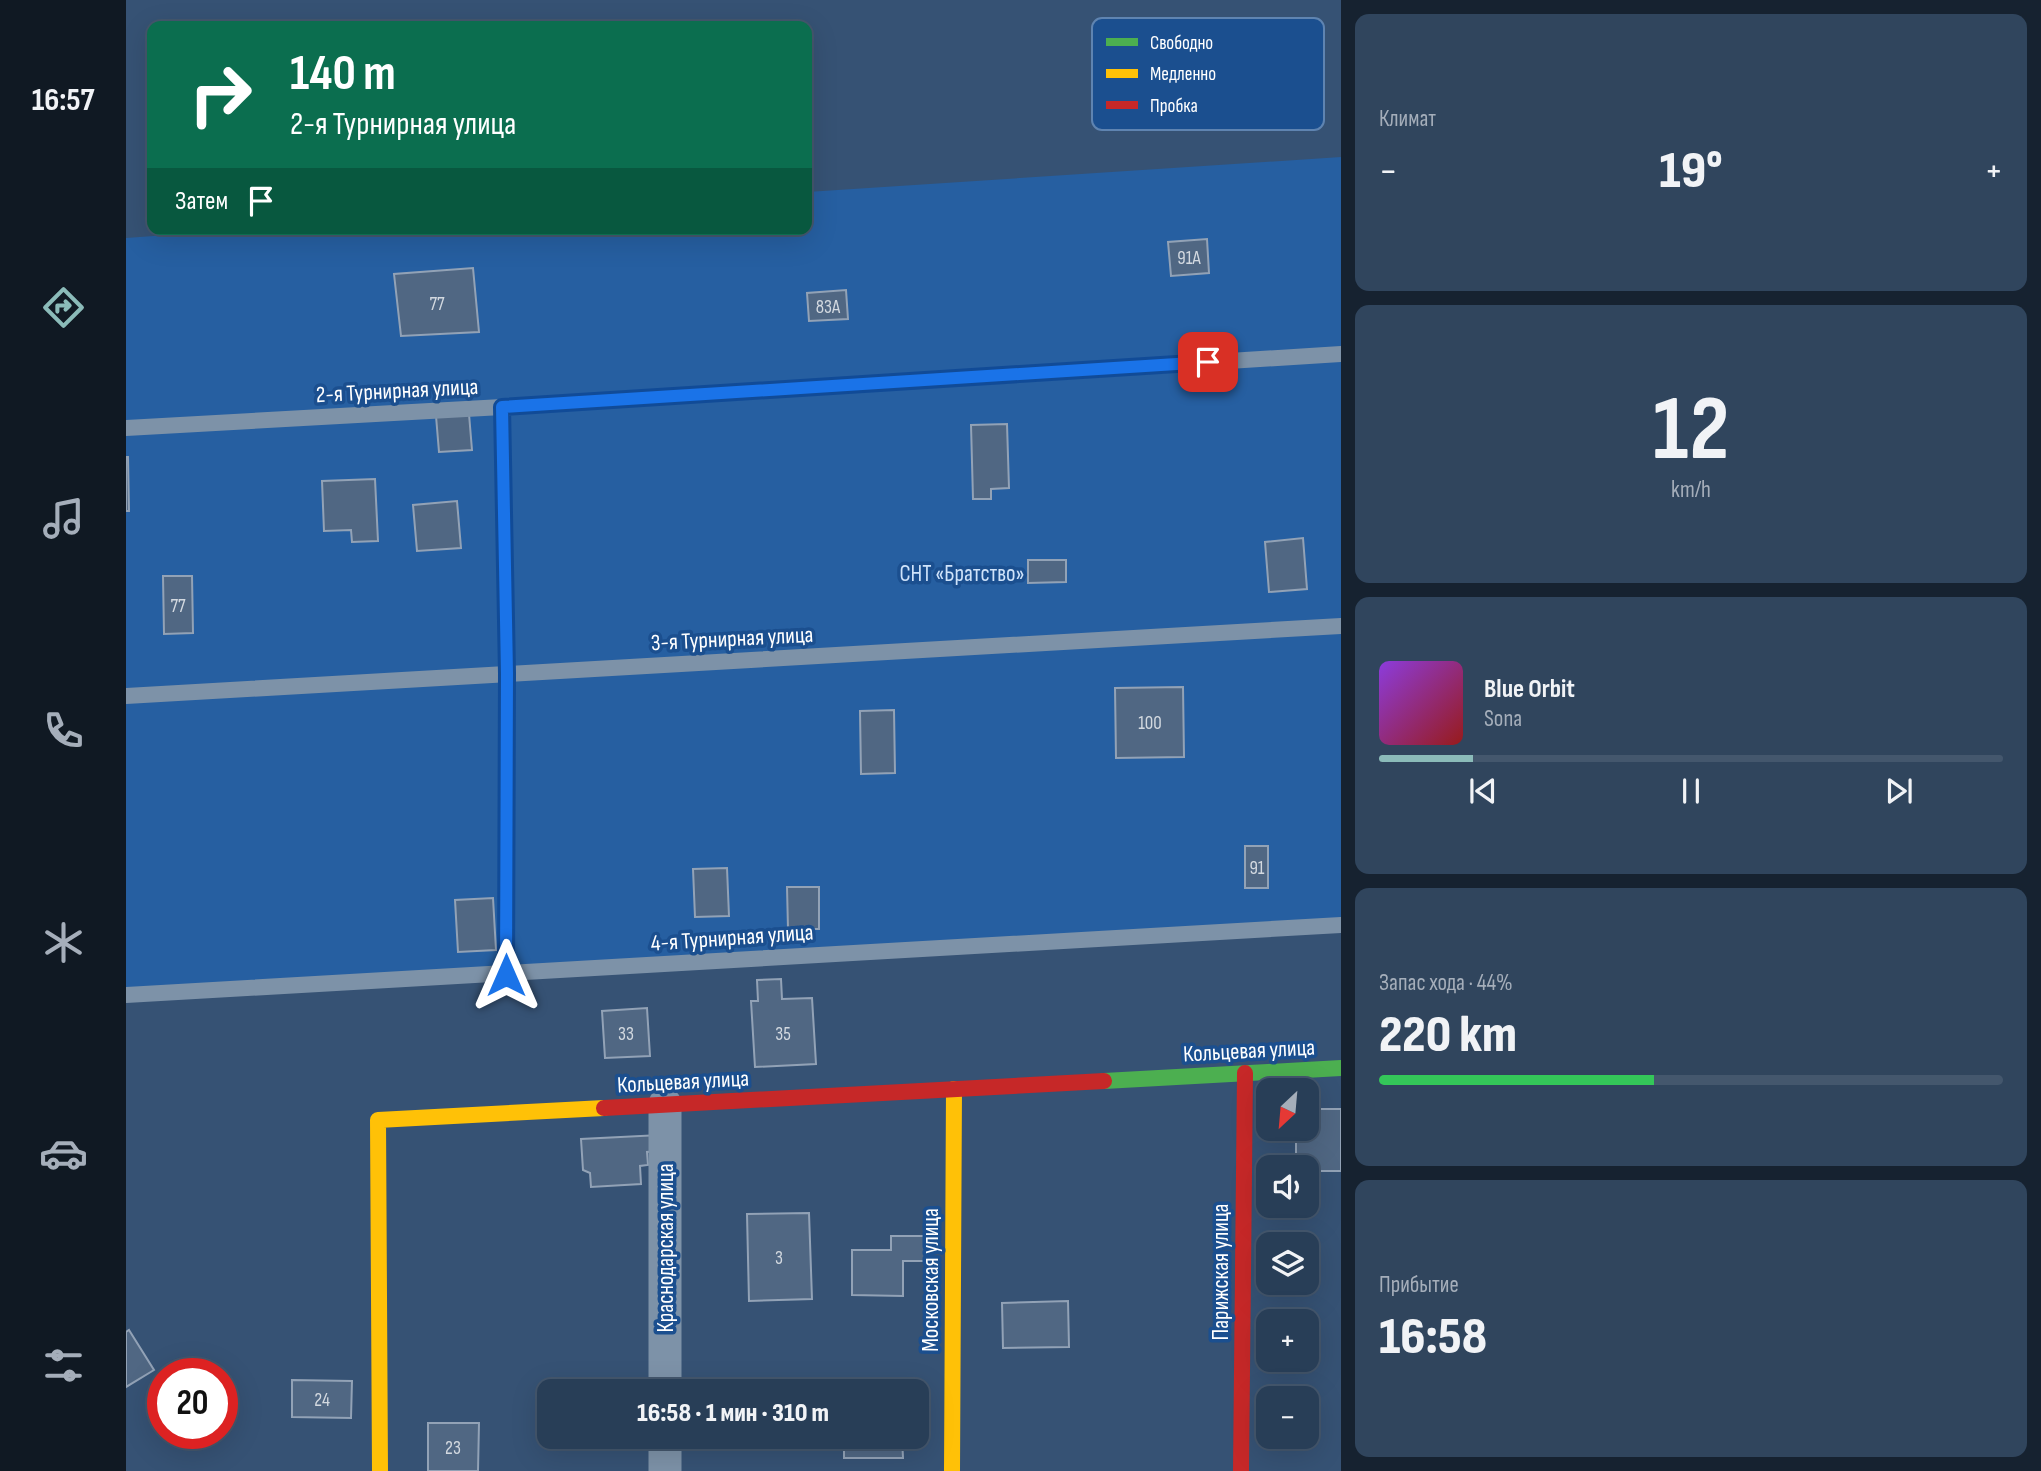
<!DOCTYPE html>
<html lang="ru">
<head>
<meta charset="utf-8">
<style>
  :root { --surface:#283e57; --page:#30455d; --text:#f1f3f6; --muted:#a5aeba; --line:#44576d; --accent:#8bbbb9 }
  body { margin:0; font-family:"Sofia Sans Condensed",sans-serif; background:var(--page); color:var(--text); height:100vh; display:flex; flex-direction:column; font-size:26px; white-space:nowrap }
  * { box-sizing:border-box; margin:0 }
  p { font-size:23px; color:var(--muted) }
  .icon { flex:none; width:38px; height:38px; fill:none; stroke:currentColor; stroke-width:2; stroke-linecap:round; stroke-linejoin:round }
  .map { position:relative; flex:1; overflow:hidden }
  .drawer { display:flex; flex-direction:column; gap:14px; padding:14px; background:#162230; width:700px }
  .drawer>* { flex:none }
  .top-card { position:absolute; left:21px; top:21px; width:665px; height:214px; border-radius:14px; box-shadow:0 7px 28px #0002,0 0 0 2px var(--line); background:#0b6e4f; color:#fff; overflow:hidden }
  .needle { width:46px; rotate:206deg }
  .tools { position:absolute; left:1130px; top:1078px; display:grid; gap:14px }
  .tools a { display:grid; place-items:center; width:63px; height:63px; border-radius:14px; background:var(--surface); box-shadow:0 7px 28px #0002,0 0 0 2px var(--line); font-size:35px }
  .speed { position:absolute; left:21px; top:1358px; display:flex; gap:14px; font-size:35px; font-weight:700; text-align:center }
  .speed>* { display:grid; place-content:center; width:91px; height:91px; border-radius:50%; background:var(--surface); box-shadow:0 7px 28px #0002,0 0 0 2px var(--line); line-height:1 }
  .speed .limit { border:10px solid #d22; background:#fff; color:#111 }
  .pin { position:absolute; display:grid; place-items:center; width:60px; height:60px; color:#fff; margin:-30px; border-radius:14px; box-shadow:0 4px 10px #0006 }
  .me { position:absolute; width:77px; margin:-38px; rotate:0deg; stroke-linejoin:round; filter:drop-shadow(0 0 5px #0008) }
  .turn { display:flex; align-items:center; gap:24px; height:147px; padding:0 28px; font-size:32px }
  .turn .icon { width:91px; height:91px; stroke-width:2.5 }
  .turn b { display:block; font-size:49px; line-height:60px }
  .then { display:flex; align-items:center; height:66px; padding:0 28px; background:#0003; gap:14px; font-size:26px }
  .big { font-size:52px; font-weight:800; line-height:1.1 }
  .drawer .widget { flex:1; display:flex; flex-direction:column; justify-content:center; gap:10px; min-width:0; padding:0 24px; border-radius:14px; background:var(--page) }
  .drawer .dial { align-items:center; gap:0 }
  .dial b { font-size:91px; line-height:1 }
  .song { display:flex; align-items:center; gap:21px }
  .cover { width:84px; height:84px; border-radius:10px; background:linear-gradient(135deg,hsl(270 70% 55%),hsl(0 70% 35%)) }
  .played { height:7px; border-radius:4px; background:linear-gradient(90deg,var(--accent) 15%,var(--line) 15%) }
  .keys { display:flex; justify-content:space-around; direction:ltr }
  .heat { display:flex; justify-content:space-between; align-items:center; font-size:38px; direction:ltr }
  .charge { height:10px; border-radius:5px; background:linear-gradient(90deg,#34c759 44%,var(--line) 0) }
  .trip { position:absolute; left:411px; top:1379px; width:392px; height:70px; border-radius:14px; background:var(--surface); box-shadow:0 7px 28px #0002,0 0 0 2px var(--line); font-weight:800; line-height:70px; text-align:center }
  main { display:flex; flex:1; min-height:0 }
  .menu { display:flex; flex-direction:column; width:126px; justify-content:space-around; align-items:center; background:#101923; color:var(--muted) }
  .menu .icon { width:49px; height:49px }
  .menu .current { color:var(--accent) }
  .menu b { font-size:32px; color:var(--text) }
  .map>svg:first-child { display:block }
</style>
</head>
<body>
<main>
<nav class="menu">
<b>16:57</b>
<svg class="icon current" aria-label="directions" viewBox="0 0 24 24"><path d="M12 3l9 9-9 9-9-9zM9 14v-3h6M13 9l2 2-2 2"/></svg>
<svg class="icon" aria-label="music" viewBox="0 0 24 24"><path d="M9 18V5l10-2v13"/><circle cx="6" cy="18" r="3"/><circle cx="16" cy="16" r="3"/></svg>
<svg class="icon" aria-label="phone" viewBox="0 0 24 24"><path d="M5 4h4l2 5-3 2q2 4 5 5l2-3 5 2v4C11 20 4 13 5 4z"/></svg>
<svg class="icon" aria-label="climate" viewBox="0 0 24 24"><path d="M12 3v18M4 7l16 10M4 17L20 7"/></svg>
<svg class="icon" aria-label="car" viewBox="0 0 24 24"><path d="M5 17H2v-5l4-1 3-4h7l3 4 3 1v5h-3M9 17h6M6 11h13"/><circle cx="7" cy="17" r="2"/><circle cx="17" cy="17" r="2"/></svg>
<svg class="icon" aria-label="filters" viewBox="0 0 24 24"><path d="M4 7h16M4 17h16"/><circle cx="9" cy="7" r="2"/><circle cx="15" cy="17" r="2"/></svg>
</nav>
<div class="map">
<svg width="1215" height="1471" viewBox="0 0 1215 1471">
  <rect width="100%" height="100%" fill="#365274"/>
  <polygon fill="#265fa1" points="1215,157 1215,930 0,997 0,238 125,229 681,229 681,192"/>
  <g fill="#506783" stroke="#92a2b6" stroke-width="2">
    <polygon points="1081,239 1083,273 1045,276 1042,242"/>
    <polygon points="347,268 353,332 275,336 268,274"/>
    <polygon points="720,290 722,319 683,321 681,293"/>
    <polygon points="343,414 346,450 313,452 310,416"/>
    <polygon points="881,424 883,488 865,489 865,499 847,499 845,425"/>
    <polygon points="0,457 2,457 3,511 0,511"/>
    <polygon points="249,479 252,541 226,542 225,530 198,531 196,481"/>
    <polygon points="331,501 335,548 291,551 287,505"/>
    <polygon points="1177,538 1181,589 1143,592 1139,542"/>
    <polygon points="902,560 940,560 940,582 902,583"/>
    <polygon points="37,576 66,576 67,633 38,634"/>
    <polygon points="1057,687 1058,757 990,758 989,688"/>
    <polygon points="768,710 769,773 735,774 734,711"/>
    <rect x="1119" y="846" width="23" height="42"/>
    <polygon points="601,868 603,916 569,917 567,869"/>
    <polygon points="661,887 693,887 693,929 662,929"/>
    <polygon points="367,898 370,950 332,952 329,900"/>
    <polygon points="655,979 656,999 686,998 690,1064 629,1067 625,1001 632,1001 631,980"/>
    <polygon points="521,1008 524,1056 479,1058 476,1011"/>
    <polygon points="1181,1109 1215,1109 1215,1171 1181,1171 1181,1167 1170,1167 1170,1129 1181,1129"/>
    <polygon points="534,1135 534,1151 521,1152 522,1165 514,1166 515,1184 465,1187 464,1173 457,1170 455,1139"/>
    <polygon points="683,1213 686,1299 623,1301 621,1214"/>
    <polygon points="765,1236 801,1236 801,1261 777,1261 777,1296 726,1295 726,1250 765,1250"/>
    <polygon points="942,1301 943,1347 877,1348 876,1303"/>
    <polygon points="3,1330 28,1370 0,1387 0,1332"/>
    <polygon points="166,1380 226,1381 225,1418 166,1417"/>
    <polygon points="302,1423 353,1423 352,1471 302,1471"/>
    <polygon points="718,1437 776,1437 777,1458 718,1458"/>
  </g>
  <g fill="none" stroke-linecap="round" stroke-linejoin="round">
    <g stroke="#7d92a8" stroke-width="16">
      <polyline points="376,407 381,673 381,975"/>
      <polyline points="0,428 376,407 1215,354"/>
      <polyline points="0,696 1215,626"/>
      <path d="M0,995C405,974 810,946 1215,925"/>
    </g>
    <g stroke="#7d92a8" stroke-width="33">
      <polyline points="539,1104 539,1391"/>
      <polyline points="539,1437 539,1471"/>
    </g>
    <polyline stroke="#4caf50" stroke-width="16" points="978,1081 1215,1068"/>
    <g stroke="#ffc107" stroke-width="16">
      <polyline points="254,1471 252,1120 478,1108"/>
      <polyline points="826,1471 828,1089"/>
    </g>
    <g stroke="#c62828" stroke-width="16">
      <polyline points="478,1108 978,1081"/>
      <polyline points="1115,1471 1119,1073"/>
    </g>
  </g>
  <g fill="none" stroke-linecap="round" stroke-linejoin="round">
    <g stroke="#114b97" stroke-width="18">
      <polyline id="route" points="380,975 381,673 376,407 1082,362"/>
    </g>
    <use href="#route" stroke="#1a73e8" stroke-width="12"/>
  </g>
  <g text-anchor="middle" stroke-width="7" stroke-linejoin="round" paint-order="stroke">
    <g font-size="19" fill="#d3d9e0">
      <text x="1063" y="264">91А</text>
      <text x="311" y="310">77</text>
      <text x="702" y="313">83А</text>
      <text x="52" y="612">77</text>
      <text x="1024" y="729">100</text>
      <text x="1131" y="874">91</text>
      <text x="500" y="1040">33</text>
      <text x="657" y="1040">35</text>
      <text x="653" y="1264">3</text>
      <text x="196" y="1406">24</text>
      <text x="327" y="1454">23</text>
    </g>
    <g font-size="23" fill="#fff" stroke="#1b4f8f">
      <text transform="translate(271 390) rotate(-3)" y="8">2-я Турнирная улица</text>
      <text transform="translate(606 638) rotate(-3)" y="8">3-я Турнирная улица</text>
      <text transform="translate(606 937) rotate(-4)" y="8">4-я Турнирная улица</text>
      <text transform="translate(1123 1050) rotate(-3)" y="8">Кольцевая улица</text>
      <text transform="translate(557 1081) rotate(-3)" y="8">Кольцевая улица</text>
      <text transform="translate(539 1248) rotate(-90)" y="8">Краснодарская улица</text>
      <text transform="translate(1094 1272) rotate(-90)" y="8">Парижская улица</text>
      <text transform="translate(804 1280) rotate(-90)" y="8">Московская улица</text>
    </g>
    <g font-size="23" fill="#cfe3fa" stroke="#1b4f8f">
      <text x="836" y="581">СНТ «Братство»</text>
    </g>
  </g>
  <rect x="966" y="18" width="232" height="112" rx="10" fill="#1b4f8f" stroke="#5f84b1" stroke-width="2"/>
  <rect x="980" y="38" width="32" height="8" fill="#4caf50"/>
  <rect x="980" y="69" width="32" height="9" fill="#ffc107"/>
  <rect x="980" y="101" width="32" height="8" fill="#c62828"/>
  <g font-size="19" fill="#fff">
    <text x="1024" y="49">Свободно</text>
    <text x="1024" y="80">Медленно</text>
    <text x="1024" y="112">Пробка</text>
  </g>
</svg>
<div class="tools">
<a><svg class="needle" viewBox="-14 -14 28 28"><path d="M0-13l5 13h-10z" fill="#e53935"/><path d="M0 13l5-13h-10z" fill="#a5aeba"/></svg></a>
<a><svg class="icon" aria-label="sound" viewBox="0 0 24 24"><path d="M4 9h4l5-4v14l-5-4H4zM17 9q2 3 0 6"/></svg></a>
<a><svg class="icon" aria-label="layers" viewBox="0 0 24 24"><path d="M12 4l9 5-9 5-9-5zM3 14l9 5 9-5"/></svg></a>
<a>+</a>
<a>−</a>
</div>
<div class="speed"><div class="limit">20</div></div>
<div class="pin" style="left:1082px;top:362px;background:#d93025"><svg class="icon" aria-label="arrive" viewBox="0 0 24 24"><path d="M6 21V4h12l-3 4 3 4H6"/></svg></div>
<svg class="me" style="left:380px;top:975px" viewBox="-20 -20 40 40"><path d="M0-17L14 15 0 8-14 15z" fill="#1a73e8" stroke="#fff" stroke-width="4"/></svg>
<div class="trip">16:58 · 1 мин · 310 m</div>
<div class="top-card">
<div class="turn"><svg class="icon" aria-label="right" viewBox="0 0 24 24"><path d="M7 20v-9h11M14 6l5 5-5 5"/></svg><div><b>140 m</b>2-я Турнирная улица</div></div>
<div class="then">Затем<svg class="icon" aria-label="arrive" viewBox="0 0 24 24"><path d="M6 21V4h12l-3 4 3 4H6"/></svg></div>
</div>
</div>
<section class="drawer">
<div class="widget"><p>Климат</p>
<div class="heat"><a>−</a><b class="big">19°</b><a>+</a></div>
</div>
<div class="widget dial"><b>12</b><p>km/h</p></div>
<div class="widget">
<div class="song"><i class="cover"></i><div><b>Blue Orbit</b><p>Sona</p></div></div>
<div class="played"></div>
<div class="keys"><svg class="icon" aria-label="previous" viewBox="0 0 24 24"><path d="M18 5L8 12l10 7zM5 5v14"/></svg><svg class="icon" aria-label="pause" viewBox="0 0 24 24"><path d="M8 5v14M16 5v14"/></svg><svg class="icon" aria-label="next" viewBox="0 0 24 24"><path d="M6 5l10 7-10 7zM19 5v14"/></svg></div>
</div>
<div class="widget"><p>Запас хода · 44%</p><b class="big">220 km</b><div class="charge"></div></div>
<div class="widget"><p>Прибытие</p><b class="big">16:58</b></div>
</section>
</main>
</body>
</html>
